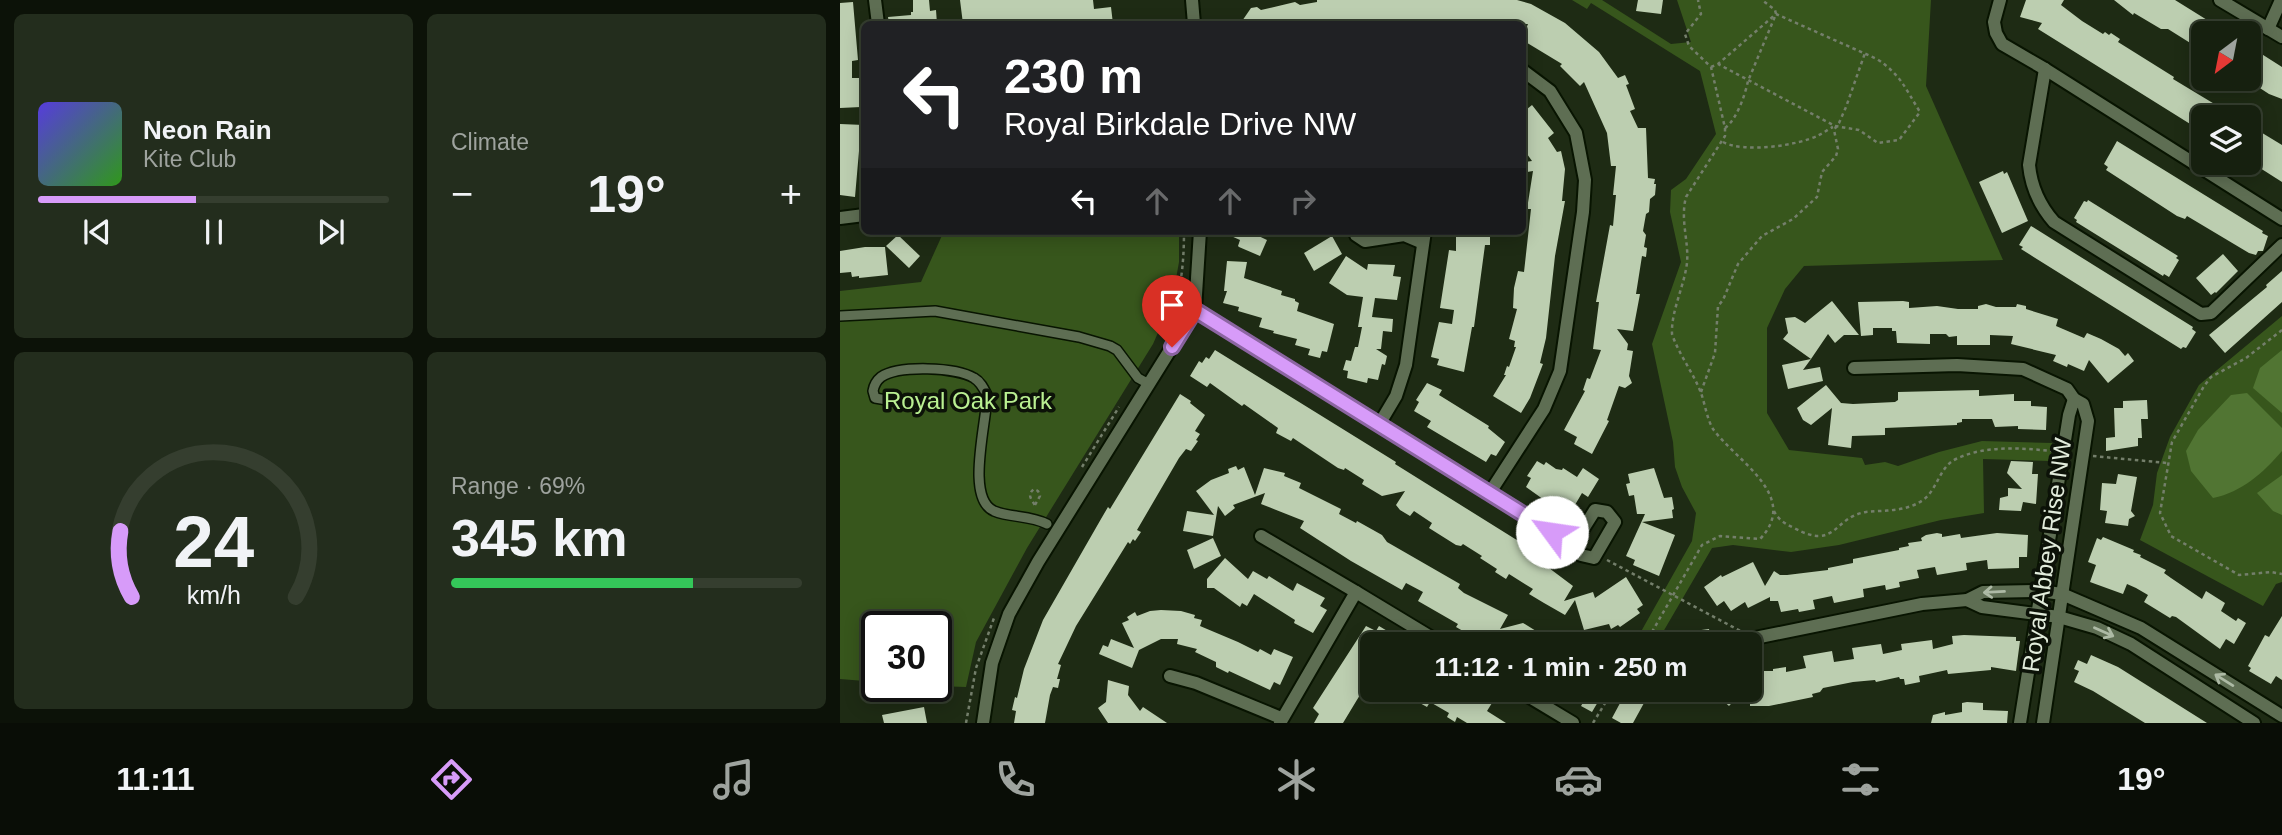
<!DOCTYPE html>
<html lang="en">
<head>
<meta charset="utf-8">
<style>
  :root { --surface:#16200f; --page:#232d1d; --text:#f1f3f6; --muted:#9ea39e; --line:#353e2f; --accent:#d79bf9 }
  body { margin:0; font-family:Arial,sans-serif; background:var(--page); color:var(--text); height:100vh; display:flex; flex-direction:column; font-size:26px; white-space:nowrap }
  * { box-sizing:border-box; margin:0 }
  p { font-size:23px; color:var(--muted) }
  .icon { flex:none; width:38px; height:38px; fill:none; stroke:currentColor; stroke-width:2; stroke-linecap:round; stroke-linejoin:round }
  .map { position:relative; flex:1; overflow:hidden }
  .sheet { display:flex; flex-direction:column; gap:14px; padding:14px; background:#0c1208; width:840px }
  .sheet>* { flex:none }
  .guide { position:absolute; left:21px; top:21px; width:665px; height:214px; border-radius:10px; box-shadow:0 4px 18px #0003,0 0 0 2px var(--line); background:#202124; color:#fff; overflow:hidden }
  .needle { width:46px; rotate:212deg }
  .fabs { position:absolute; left:1351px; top:21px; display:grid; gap:14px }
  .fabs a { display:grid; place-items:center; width:70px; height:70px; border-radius:10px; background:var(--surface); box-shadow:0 4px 18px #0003,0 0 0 2px var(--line); font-size:35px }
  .speed { position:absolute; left:21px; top:611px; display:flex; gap:14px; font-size:35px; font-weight:700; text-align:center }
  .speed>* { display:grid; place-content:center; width:91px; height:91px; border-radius:50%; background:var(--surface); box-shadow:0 4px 18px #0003,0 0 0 2px var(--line); line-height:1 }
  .speed .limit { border:4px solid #111; border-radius:10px; background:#fff; color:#111 }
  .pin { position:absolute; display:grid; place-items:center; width:60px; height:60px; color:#fff; margin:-72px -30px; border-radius:50% 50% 50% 0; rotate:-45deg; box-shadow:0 0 7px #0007 }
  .pin .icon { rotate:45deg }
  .me { position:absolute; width:77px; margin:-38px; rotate:301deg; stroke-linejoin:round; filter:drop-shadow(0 0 5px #0008) }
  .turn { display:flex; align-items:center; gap:24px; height:147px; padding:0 28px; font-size:32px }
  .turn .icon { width:91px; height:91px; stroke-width:2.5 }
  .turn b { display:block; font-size:49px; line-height:60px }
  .lanes { display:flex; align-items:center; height:66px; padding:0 28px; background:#0003; justify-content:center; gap:35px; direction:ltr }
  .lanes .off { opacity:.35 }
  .big { font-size:52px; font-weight:600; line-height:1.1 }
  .sheet .tile { flex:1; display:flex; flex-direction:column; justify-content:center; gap:10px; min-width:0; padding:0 24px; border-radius:10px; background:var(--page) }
  .sheet .dial { align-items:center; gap:0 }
  .dial svg { height:182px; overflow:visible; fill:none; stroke:var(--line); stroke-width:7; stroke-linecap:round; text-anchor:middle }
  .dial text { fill:var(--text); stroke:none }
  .song { display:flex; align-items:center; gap:21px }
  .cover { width:84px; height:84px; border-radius:10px; background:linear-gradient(135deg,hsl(250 70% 55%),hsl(110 70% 35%)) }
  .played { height:7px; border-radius:4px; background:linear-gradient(90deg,var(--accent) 45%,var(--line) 45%) }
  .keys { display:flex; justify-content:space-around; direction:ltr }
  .heat { display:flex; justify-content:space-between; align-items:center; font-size:38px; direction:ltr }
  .charge { height:10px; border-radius:5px; background:linear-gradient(90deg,#34c759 69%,var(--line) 0) }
  .sheet .tiles { flex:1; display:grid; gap:14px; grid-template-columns:repeat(2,1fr) }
  .trip { position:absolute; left:520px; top:632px; width:402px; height:70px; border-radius:10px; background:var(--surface); box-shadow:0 4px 18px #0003,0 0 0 2px var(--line); font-weight:600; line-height:70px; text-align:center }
  .menu { display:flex; height:112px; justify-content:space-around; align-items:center; background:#090d06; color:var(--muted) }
  .menu .icon { width:49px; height:49px }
  .menu .on { color:var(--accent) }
  .menu b { font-size:32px; color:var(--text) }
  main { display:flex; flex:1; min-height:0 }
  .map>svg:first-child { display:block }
</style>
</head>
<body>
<main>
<section class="sheet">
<div class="tiles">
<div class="tile">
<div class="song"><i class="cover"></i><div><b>Neon Rain</b><p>Kite Club</p></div></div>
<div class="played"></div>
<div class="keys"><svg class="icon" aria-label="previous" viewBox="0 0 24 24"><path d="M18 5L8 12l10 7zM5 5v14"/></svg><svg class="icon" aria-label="pause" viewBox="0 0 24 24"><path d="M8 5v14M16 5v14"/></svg><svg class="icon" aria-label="next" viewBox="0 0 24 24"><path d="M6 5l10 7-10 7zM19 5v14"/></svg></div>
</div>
<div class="tile"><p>Climate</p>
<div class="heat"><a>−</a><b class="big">19°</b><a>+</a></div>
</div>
<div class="tile dial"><svg viewBox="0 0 100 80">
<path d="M14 69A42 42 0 1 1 86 69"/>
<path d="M14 69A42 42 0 0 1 9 40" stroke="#d79bf9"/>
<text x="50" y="56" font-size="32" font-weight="700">24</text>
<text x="50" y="72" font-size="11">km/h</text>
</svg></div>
<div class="tile"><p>Range · 69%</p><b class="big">345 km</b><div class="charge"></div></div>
</div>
</section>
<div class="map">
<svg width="1442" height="723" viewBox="0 0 1442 723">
  <rect width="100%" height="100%" fill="#1e2b14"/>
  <g fill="#37561c">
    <polygon points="732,0 762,0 831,44 851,42 837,0 1091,0 1086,86 1163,260 964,266 945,289 927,328 927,413 949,450 1022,458 1025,465 1045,462 1058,466 1099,452 1142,441 1212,443 1210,461 1143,459 1144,513 1101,520 999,545 951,552 893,545 872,548 816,644 794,644 852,541 856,513 842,487 835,467 833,442 812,344 841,262 830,212 831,190 846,179 876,134 860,71 751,3 747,9"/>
    <polygon points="104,231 339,231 339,262 332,301 313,344 187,548 136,642 126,687 96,686 96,626 37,626 37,682 0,679 0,291 81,282"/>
    <polygon points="1442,316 1442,582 1436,584 1423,606 1300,540 1313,505 1317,473 1330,437 1359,385"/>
  </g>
  <g fill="#517533">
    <polygon points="1442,350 1442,413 1413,388 1420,368"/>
    <path d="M1407,393L1442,428V451C1423,473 1402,492 1373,498L1351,471L1346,451L1358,430L1391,395Z"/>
    <polygon points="1442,475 1442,515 1433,511 1417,493"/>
  </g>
  <g fill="#bcceb0">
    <polygon points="73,0 89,0 90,11 96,10 97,24 49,24 48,17 71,15 71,12 73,12"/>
    <polygon points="120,0 253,0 254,9 271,7 273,24 123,24"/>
    <polygon points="477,0 677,0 691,4 725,23 759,52 778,78 785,75 789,84 786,85 795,109 790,111 798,128 806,128 808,178 815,179 814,184 816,184 815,195 810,199 809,212 806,214 803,231 806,235 804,247 807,248 806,257 802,256 796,294 800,294 793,331 777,329 788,344 787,350 793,351 789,376 792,383 785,388 779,386 767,420 769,421 752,454 734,444 737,437 724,430 745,391 743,390 747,378 750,379 761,350 753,349 759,302 756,302 770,225 773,226 776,195 773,195 776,166 771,166 767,133 744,82 740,86 720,66 722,64 684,41 688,32 685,31 688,24 641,24 642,20 615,21 615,19 585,20 570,24 400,24 411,8 417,7 421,10 455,2 460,5 477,2"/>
    <polygon points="798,0 823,0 821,14 796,11"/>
    <polygon points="1186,0 1224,0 1221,5 1242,21 1263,34 1265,32 1269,35 1271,33 1280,39 1278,42 1334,77 1333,79 1396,117 1363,117 1363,132 1198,29 1202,23 1180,17"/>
    <polygon points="1274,0 1335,0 1388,33 1363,33 1363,51 1328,29 1321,29 1294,13 1293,15"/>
    <polygon points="13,2 18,60 12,61 12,78 19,78 21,107 0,108 0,3"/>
    <polygon points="1409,46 1442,67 1442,99 1429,94 1406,79 1409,79"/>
    <polygon points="692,105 714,133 708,138 717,152 721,151 725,169 722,201 725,201 715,256 706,338 700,363 703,364 690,398 681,413 653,396 666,375 664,375 667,366 669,367 676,347 674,347 675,341 669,339 677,309 673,308 674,288 678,271 684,272 691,209 687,209 693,171 687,172 685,162 692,161 682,147 682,113"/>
    <polygon points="0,124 24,125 23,151 19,151 15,197 0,195"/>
    <polygon points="1409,125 1442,145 1442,182 1409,161"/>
    <polygon points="1277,141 1423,231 1422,233 1428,236 1423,251 1418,251 1416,255 1409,253 1347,216 1345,219 1337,216 1266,170 1268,167 1264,164"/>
    <polygon points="1163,171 1164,174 1167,172 1188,221 1162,233 1139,182"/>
    <polygon points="1248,200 1338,256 1336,258 1339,260 1329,277 1324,274 1323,276 1236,222 1237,220 1234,218 1244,201 1247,202"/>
    <polygon points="1191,226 1353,327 1352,329 1356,332 1346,348 1343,347 1341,349 1181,249 1183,247 1179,245"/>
    <polygon points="380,231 408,231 427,240 420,256 399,247 398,246 400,240"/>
    <polygon points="616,231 650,231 650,245 645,245 634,327 632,327 624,372 597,365 599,359 591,357 599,322 612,324 614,310 600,308 609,250 616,251"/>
    <polygon points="58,235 80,256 69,268 46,246"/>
    <polygon points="492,236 502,254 474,271 464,253"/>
    <polygon points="25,247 45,247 48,275 19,278 19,276 12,277 11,272 0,273 0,251"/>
    <polygon points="1383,254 1398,271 1376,293 1375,292 1371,295 1356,278"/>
    <polygon points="506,256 527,270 528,264 555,265 553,276 561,277 557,300 535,298 532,317 553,319 552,332 543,331 541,349 536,349 547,356 545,365 542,364 538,380 528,378 527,383 507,378 508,371 503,370 506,360 511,361 515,347 518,347 522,327 518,327 523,297 507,295 489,283"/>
    <polygon points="387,261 407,262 404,278 442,291 441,295 455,299 455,301 459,303 457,311 494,324 487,352 482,351 480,358 468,355 470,349 455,345 457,339 433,333 434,331 419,327 422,318 398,311 399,307 383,303 387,291 384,291"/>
    <polygon points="1442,271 1442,302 1385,353 1369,335 1427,287 1426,285"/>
    <polygon points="992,301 1019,335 1004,335 995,343 988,334 971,359 943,339 948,333 945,318 955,317 965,323"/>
    <polygon points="1063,301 1069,302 1069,308 1097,306 1118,309 1138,309 1138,306 1146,304 1156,307 1176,307 1177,304 1186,306 1186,309 1218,319 1216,326 1244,338 1247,333 1261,339 1279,349 1285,356 1288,353 1294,361 1268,383 1249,360 1244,371 1228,364 1227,367 1213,361 1216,355 1171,344 1173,336 1150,335 1150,345 1117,345 1117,336 1109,337 1106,334 1090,334 1090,344 1057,343 1056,331 1052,331 1052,328 1033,328 1033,335 1021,336 1018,302"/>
    <polygon points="375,350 556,462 555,464 704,557 701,562 733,586 724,601 753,592 755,598 786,577 803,605 797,609 800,613 780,627 778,625 771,629 769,624 744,630 735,600 725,615 704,603 689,594 693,589 669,574 666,579 655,572 657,569 640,558 642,556 623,544 621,546 616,545 589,528 592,523 574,511 570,516 560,510 556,505 565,491 542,496 522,484 524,480 505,468 504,470 498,468 453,438 451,441 436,433 438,428 404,404 402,406 370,383 367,387 350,376 359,361 362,363 366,357 369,359"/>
    <polygon points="971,359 963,370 980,367 983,381 948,389 942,365"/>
    <polygon points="587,383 602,390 599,395 649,426 648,428 665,442 656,456 651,454 646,462 587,427 591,421 574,411 579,402 576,400"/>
    <polygon points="986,385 1001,403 1013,404 1055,402 1058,400 1058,392 1139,390 1139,396 1174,394 1174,401 1191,401 1191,406 1207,407 1206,430 1178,429 1178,426 1155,427 1152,419 1122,419 1122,422 1117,423 1117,425 1045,428 1045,435 1012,436 1011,448 988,445 992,408 971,425 963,420 957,408"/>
    <polygon points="340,394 351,401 350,403 365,415 355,431 360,434 356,440 358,441 351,451 346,449 339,458 297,530 301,532 295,541 293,539 290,544 288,542 236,626 218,664 221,665 217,679 220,679 218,688 213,687 210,695 205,723 174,723 176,711 172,710 175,697 177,698 184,669 203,620 261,519 268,507 270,509"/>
    <polygon points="1307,400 1308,419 1301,419 1302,438 1298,438 1298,446 1266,451 1266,438 1275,437 1274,408 1283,408 1283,401"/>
    <polygon points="697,461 704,465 706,462 716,469 722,470 723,468 737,477 743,468 759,479 748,497 742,493 732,510 718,501 714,507 686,487 691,478 687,476"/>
    <polygon points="1171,461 1193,462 1192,474 1198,474 1196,504 1183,502 1181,511 1159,510 1160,498 1168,496 1168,488 1182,489 1167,473"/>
    <polygon points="396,466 398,470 404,467 415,495 424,468 445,473 444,476 461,483 459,488 501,509 499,514 516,523 517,521 542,535 547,542 620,584 618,588 624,593 668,615 660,629 683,623 717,644 661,644 646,636 642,642 616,627 618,624 578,601 583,592 566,583 562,590 511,561 460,528 464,521 421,504 425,493 393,505 395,508 385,516 378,506 373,536 343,531 347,511 374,515 356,491 371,480 389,473 388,469"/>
    <polygon points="814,468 824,498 832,497 834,509 832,510 833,518 802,522 835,535 819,576 793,565 795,560 786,556 805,514 797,514 794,495 789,496 786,484 790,483 788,474"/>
    <polygon points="1278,474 1297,477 1291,511 1295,516 1289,519 1288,526 1265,523 1267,511 1260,510 1262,483 1276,484"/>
    <polygon points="1097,533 1102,534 1102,537 1120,534 1121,538 1157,533 1188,535 1187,557 1179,557 1179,568 1148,569 1147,560 1126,563 1127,570 1097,575 1095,567 1077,570 1079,578 1059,582 1060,587 1046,590 1045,585 1023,589 1024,597 994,603 992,596 973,600 975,609 959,612 958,609 941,612 938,601 930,601 930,597 908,608 905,602 891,611 884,601 877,606 864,587 881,575 882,577 913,562 925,586 934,571 940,575 947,575 988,570 988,568 1013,563 1013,559 1059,550 1059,548 1069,546 1068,543 1082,541 1081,538 1086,535"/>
    <polygon points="1263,537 1294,550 1293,552 1301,555 1300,557 1326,570 1324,573 1331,578 1362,599 1366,591 1385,603 1381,611 1396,621 1398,618 1406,623 1394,644 1386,639 1380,649 1336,617 1332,616 1330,618 1304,602 1308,595 1296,588 1287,584 1283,594 1250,582 1256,565 1248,562 1257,538 1261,540"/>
    <polygon points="373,538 381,556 354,569 347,550"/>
    <polygon points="385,558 408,579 413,571 427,579 429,576 453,591 457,583 485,598 480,606 487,610 473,633 454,623 455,620 414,594 407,606 402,603 400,607 374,588 367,588 367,579"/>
    <polygon points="321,610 341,611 355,615 354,618 362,620 360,626 398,642 418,652 420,649 431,655 434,649 453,657 440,685 434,682 430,690 389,671 388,673 376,667 376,662 355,652 357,649 337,644 338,639 321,639 299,650 292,668 259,654 263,645 268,647 271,639 294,648 282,623 289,620 287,617 295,612 297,616 310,611"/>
    <polygon points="1442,616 1442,680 1436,676 1431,684 1409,671 1411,668 1408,666 1425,635 1429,637"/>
    <polygon points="526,626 536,631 539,626 569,644 532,644 532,675 503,723 474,723 479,714 473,708"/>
    <polygon points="869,629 872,644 848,644 846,632"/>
    <polygon points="1124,635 1176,637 1176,641 1180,641 1176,671 1151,667 1151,670 1108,674 1107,670 1079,676 1080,682 1065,685 1064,679 1060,679 1059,677 1036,682 1035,680 1013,682 983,688 980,692 972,694 973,697 929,706 910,706 910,682 914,682 914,678 917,678 917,671 933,671 933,669 946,667 946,672 966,668 963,656 992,651 994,662 1014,659 1012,648 1041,644 1043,654 1062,650 1061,644 1092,640 1093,649 1113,644 1112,636"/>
    <polygon points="1251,655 1278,667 1367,723 1305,723 1253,691 1234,682 1239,671 1234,669 1238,660 1247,664"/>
    <polygon points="268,680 289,686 288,695 300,711 303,707 327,723 268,723 258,708 266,702"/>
    <polygon points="566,690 630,690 652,703 647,711 666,723 627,723 617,717 615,722 607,717 609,713 590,702 587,707 578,702 580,698"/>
    <polygon points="730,690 765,690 752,712 741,706 745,699"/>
    <polygon points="871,690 904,690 889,706"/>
    <polygon points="792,691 800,696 798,699 804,703 793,723 781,723 772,718 786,692 790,695"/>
    <polygon points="1127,702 1143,703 1143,710 1168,711 1167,723 1091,723 1093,715 1105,712 1105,715 1122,712 1122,703"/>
    <polygon points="84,707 87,723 44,723 42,715"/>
  </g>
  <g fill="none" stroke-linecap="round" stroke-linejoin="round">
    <g stroke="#081401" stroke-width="12">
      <g id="pedestrian">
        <polyline points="0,316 95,311 239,337 270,346 277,350 298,378 309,384"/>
        <path d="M53,401L35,398L33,391C34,385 36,381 41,377C59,365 116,367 134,378C141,382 144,389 147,395C147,422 125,498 154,511C171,518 190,515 207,524"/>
      </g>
    </g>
    <g stroke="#081401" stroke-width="16">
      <g id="minor">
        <polyline points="35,0 38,24"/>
        <polyline points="352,0 354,24"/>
        <polyline points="1160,0 1154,22 1156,33 1162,44 1205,69 1442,219"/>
        <polyline points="1380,0 1442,37"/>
        <polyline points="1428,29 1441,0"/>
        <path d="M1205,69L1189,165C1191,186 1200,206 1214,222L1361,314L1371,313L1442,245"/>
        <polyline points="0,218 24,215"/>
        <polyline points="515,231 516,235 525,241 564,235 583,243"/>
        <polyline points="355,310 733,545 741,555 754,558 775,522 767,512 755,510 733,545"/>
        <polyline points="1014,368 1117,365 1183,369 1227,389 1234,399 1243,404 1248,421 1203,723"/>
        <polyline points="540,423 556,396 566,365 585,231"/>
        <polyline points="649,494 704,409 720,371 743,212 745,180 736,133 710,91 682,70"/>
        <polyline points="421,536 516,592"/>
        <polyline points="1127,600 1142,607 1219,617 1257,628 1291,644 1414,723"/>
        <polyline points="915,638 1082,604 1127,600 1143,592 1200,591 1222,594 1301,628 1442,716"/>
        <polyline points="330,676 356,683 441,718"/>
        <polyline points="678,690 733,723"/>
        <polyline points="143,723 152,663 169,614 198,562 355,310 360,231"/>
        <polyline points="440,723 516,592 602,644"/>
        <polyline points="1180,723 1229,415 1234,399"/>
      </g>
    </g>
    <g stroke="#747f6b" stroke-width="2.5" stroke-dasharray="3.5 3.5" stroke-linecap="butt">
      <path d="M871,67L878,64L995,126L1019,130L1038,143L1059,140L1080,112C1065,88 1061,75 1037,59L936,14L878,64"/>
      <path d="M885,128C897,119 905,95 908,81L936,14L935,10L922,0"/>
      <path d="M883,142C903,153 958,146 979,135C984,133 988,129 993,127"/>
      <polyline points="1442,330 1406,358 1371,377 1364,386 1332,442 1320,513 1331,536 1399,575 1431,572 1442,574"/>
      <path d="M323,336C340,302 344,269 344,231"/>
      <polyline points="861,392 875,353 878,306 883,300 898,264 922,236 953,219 977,197 982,172 996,156 998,149 994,130 999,123 1006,107 1025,53"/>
      <polyline points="1253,456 1327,463"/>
      <polyline points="242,467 279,407"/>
      <path d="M195,505L200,496L198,491L194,489C185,496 194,501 196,508"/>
      <path d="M934,511C938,520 946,524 954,528C997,551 993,517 1026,512C1045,510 1066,512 1083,500C1098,489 1099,467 1116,459C1145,445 1181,448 1212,451"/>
      <polyline points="767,560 906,634"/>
      <path d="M805,644L862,545L880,536L920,539C961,496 896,461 873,429C867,419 865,404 861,393C853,372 839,355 832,334C831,311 844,287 847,263C849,241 840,220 846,197L885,136V128L871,67L849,46L845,34L861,14L858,0"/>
      <polyline points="126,723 136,668 154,618"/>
      <polyline points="753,723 773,690"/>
    </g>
    <use href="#pedestrian" stroke="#5e6e53" stroke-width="9"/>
    <use href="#minor" stroke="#5e6e53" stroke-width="12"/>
  </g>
  <defs><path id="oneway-shaft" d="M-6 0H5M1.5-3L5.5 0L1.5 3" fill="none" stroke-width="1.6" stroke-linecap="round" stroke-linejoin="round" transform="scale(1.75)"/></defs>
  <g stroke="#adbaa5">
    <use href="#oneway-shaft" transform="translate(1154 592) rotate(177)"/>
    <use href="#oneway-shaft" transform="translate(1264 632) rotate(24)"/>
    <use href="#oneway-shaft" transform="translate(1384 680) rotate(-148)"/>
  </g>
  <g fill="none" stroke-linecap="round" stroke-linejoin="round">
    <g stroke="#8c65a2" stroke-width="18">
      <polyline id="route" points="332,347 355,310 712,532"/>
    </g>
    <use href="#route" stroke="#d79bf9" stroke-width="12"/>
  </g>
  <g text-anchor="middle" stroke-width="7" stroke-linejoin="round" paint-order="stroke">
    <g font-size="24" fill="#baf092" stroke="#0c1208">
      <text x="128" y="409">Royal Oak Park</text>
    </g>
    <g font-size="24" fill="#e2ecdc" stroke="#0c1208">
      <text transform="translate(1207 555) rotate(-82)" y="8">Royal Abbey Rise NW</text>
    </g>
  </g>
</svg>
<div class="fabs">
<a><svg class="needle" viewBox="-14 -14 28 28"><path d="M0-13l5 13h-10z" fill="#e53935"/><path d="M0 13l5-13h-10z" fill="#9ea39e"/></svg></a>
<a><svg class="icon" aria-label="layers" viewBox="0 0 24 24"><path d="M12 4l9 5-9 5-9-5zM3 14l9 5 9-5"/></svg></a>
</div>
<div class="speed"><div class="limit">30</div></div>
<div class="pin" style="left:332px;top:347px;background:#d93025"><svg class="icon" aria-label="arrive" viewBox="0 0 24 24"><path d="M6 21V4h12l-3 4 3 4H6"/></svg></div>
<svg class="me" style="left:712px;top:532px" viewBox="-20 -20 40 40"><circle r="19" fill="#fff"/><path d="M0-13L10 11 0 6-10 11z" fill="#d79bf9"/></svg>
<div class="trip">11:12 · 1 min · 250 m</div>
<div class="guide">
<div class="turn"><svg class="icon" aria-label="left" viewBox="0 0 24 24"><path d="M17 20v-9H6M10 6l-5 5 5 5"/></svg><div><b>230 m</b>Royal Birkdale Drive NW</div></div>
<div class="lanes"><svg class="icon" aria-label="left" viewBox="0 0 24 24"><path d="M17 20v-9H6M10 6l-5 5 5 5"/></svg><svg class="icon off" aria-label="ahead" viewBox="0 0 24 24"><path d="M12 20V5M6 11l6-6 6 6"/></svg><svg class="icon off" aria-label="ahead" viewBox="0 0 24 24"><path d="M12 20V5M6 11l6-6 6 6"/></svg><svg class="icon off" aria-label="right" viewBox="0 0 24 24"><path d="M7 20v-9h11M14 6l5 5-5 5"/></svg></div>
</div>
</div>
</main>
<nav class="menu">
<b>11:11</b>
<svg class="icon on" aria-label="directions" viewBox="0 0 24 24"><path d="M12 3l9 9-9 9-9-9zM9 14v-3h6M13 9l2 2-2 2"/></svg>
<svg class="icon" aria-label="music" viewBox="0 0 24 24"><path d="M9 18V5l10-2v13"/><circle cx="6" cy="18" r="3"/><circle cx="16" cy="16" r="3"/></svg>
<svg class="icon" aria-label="phone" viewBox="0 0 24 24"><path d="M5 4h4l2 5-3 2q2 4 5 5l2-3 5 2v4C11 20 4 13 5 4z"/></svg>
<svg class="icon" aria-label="climate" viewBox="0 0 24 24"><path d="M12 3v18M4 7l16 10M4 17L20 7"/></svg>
<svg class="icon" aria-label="car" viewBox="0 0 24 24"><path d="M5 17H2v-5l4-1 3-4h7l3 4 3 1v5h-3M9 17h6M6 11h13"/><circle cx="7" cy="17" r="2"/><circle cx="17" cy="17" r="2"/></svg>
<svg class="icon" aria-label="filters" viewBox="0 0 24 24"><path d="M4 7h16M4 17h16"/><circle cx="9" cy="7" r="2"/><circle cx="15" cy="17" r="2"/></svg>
<b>19°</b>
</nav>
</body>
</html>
